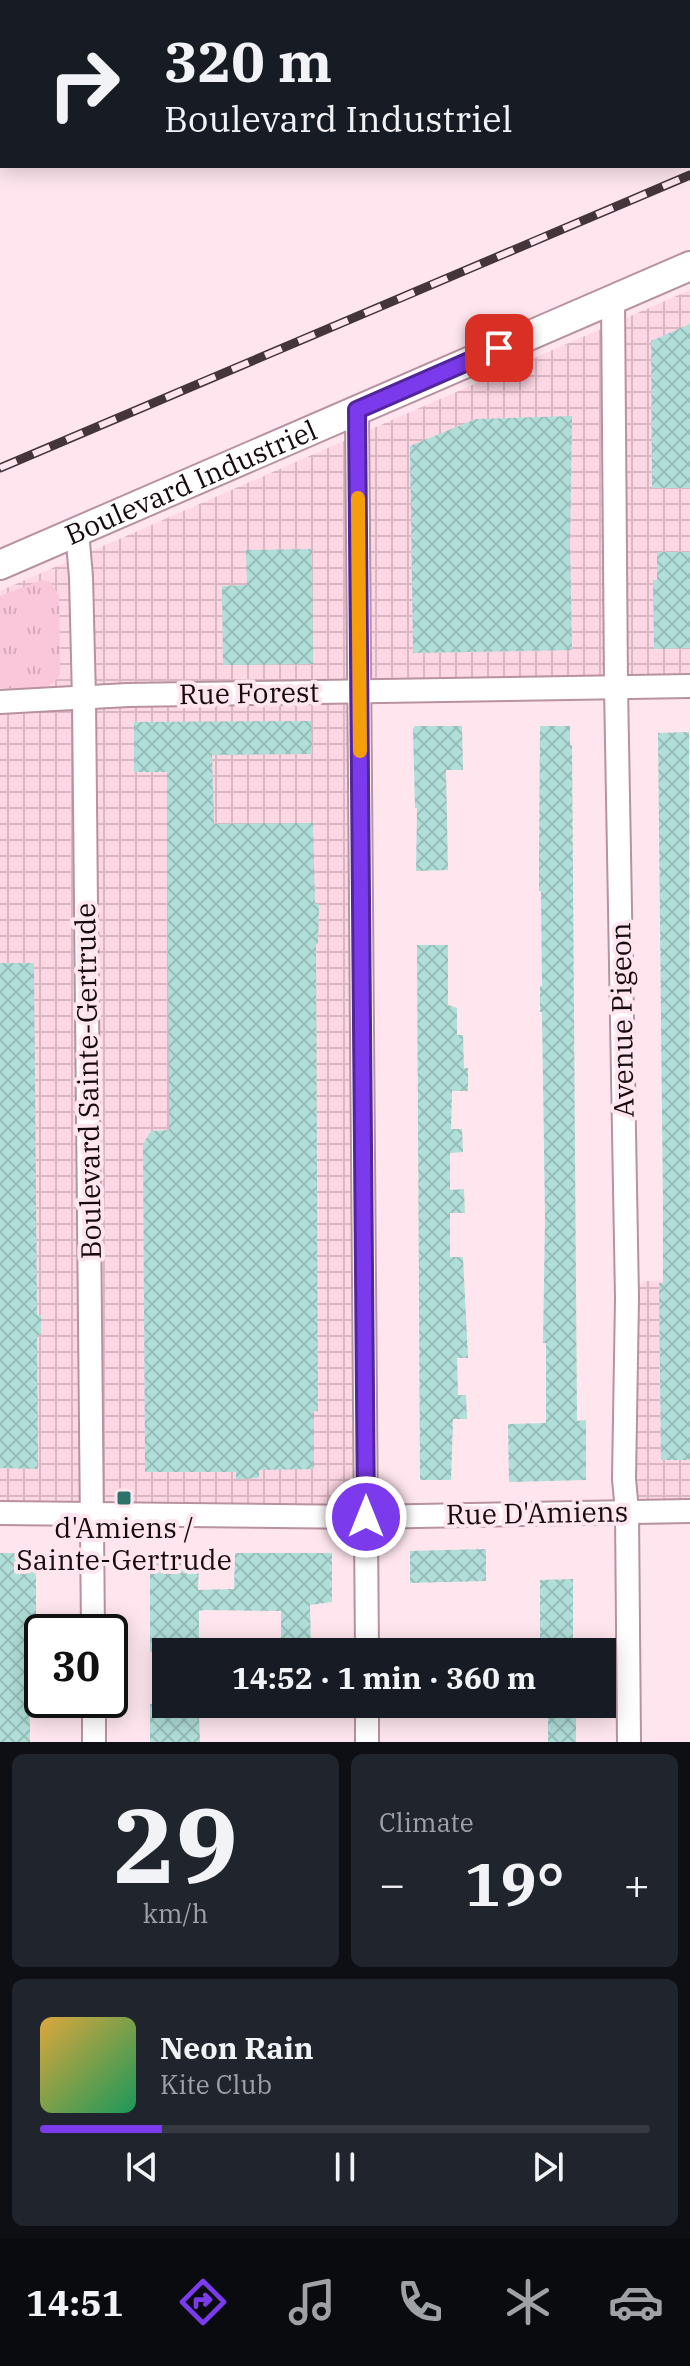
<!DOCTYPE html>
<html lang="en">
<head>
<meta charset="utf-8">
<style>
  :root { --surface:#171b24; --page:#20242c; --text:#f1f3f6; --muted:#9ea1a6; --line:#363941; --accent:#7c3aed }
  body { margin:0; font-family:"IBM Plex Serif",serif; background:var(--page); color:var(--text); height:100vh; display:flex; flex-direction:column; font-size:30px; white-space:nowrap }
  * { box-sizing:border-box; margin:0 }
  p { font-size:26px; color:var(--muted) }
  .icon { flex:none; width:44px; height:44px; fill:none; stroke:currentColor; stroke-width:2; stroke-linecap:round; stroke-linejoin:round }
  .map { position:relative; height:1742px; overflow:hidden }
  .drawer { display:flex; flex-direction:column; gap:12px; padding:12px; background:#0d0f14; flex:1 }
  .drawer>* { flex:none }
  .banner { position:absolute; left:0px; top:0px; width:690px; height:168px; box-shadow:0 4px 20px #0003; background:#171b24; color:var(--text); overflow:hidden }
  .speed { position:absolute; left:24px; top:1614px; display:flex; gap:16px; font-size:40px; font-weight:700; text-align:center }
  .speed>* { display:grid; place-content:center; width:104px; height:104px; border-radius:50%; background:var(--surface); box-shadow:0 4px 20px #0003; line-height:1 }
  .speed .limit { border:4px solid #111; border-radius:12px; background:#fff; color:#111 }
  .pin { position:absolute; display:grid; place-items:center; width:68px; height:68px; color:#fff; margin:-34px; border-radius:16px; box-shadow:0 4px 12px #0006 }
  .me { position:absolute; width:88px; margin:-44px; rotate:0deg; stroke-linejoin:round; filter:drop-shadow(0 0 6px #0008) }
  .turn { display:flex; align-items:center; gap:28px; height:168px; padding:0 32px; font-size:36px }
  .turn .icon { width:104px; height:104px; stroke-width:2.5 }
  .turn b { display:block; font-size:56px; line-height:68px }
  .big { font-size:60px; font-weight:800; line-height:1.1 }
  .drawer .card { flex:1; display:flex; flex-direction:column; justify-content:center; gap:12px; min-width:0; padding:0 28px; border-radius:12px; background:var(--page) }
  .drawer .dial { align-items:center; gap:0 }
  .dial b { font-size:104px; line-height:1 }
  .song { display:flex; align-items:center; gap:24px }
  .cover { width:96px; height:96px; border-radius:12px; background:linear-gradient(135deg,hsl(40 70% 55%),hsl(150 70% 35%)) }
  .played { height:8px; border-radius:4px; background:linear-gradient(90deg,var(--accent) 20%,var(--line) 20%) }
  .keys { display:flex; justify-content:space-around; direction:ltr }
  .heat { display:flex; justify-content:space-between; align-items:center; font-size:44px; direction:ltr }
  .drawer .tiles { flex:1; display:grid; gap:12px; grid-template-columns:1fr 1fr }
  .card:last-child { grid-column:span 2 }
  .trip { position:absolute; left:152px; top:1638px; width:464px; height:80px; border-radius:0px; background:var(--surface); box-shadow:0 4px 20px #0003; font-weight:800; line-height:80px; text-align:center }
  .tab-bar { display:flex; height:128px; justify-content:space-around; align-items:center; background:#090b0e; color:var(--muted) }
  .tab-bar .icon { width:56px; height:56px }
  .tab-bar .active { color:var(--accent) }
  .tab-bar b { font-size:36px; color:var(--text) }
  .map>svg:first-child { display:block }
</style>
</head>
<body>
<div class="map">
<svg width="690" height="1742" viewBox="0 0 690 1742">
  <defs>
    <pattern id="industrial-grid" width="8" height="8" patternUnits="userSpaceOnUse" patternTransform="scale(2)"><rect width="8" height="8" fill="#fed7e5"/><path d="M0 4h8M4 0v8" fill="none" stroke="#d9b7c3"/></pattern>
    <pattern id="grass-tufts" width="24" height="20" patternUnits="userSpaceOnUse" patternTransform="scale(2)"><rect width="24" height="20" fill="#f9c7d9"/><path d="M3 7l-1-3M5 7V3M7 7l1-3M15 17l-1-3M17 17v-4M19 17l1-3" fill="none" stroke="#d5aab9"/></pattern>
    <pattern id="building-cross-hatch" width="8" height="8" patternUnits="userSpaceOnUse" patternTransform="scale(2)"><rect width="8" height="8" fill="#b0ded8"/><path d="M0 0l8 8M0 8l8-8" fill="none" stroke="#97bdb8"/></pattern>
  </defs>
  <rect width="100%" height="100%" fill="#ffe6ee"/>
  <g fill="url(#industrial-grid)">
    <polygon points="690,290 690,686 360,692 366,1517 0,1513 0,591"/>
    <polygon points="644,1281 690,1281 690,1511 627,1511 627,1298"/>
  </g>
  <path fill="url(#grass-tufts)" d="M42,580L50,582L59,595L60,674C50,695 20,688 0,688V596Z"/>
  <g fill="url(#building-cross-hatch)">
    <polygon points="690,324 690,488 652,488 651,341"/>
    <polygon points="572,416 570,543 572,650 413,653 410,446 476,419"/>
    <polygon points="312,549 313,664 223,665 222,586 247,585 246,550"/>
    <polygon points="657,552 690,552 690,648 654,649 653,580 657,580"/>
    <polygon points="311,721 312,754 212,755 214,824 313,823 315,904 319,904 318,944 316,944 318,1411 314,1411 314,1469 259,1470 259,1478 236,1479 236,1472 145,1472 143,1144 151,1131 169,1130 167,772 134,772 134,722"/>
    <polygon points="415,726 462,726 463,770 446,770 448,870 416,871 417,808 415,808 413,729"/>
    <polygon points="540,726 570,726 570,745 572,745 577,1421 586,1420 586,1480 509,1482 508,1424 546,1423 546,1343 543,1343 545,1219 542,1012 540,1012 540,986 542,986 541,891 539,891 539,864"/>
    <polygon points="689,732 690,1460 661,1460 659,1283 663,1283 663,1206 658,733"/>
    <polygon points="417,945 448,945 448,1005 457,1008 457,1035 463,1035 464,1068 468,1068 468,1091 452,1091 451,1129 462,1129 463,1152 450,1153 450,1190 464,1189 465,1213 450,1213 450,1257 463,1257 468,1358 457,1358 458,1395 466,1395 467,1419 453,1419 451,1480 420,1480"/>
    <polygon points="0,963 34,963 37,1315 41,1315 41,1335 37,1335 38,1469 0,1468"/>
    <polygon points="486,1549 486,1581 410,1583 410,1551"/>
    <polygon points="0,1553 36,1553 36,1618 29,1617 30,1742 0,1742"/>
    <polygon points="235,1553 332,1553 332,1602 310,1605 311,1652 281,1652 281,1611 204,1610 199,1611 199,1652 150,1652 150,1554 194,1554 194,1562 199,1562 198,1590 234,1589"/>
    <polygon points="573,1579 573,1652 540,1652 540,1580"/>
    <polygon points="150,1704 195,1704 195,1716 199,1716 200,1742 150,1742"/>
    <rect x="548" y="1704" width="28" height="38"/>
  </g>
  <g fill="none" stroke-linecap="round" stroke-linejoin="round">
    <g stroke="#b8929f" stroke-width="26">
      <g id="minor">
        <polyline points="0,51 2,50"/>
        <polyline points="613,298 616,686 627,1298 624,1479 627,1511 629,1742"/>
        <polyline points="357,410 367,1652"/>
        <polyline points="77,531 81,577 84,698 93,1632"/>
        <polyline points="0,702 128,695 690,686"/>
        <polyline points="0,1513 366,1517 690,1511"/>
        <polyline points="94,1700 94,1742"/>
        <polyline points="367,1704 367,1742"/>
      </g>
    </g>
    <g stroke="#b8929f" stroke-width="32">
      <g id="tertiary">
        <polyline points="33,0 33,2"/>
        <path id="s1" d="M0,565L690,266"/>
      </g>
    </g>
    <polyline stroke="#b49fa6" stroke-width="4" stroke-dasharray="2 6" stroke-linecap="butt" points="108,2 115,0"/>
    <use href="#minor" stroke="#fff" stroke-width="22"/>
    <use href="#tertiary" stroke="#fff" stroke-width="28"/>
    <g stroke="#44353a" stroke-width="9">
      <polyline id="rail" points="0,468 690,175"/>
    </g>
    <use href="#rail" stroke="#ffe6ee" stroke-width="6" stroke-dasharray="18" stroke-linecap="butt"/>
  </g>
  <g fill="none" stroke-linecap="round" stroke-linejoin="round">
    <g stroke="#51269a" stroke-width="20">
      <polyline id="route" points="366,1517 357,410 499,348"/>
    </g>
    <use href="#route" stroke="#7c3aed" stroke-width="14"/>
    <polyline stroke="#f59e0b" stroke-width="14" points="358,498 360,751"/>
  </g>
  <rect fill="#2c736c" stroke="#ffe6ee" stroke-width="3" x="116" y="1490" width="16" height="16" rx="4"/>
  <g text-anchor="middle" stroke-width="8" stroke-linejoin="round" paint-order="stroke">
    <g font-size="28" fill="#170a0f" stroke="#ffe6ee">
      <text dy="10" stroke="none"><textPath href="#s1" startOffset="208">Boulevard Industriel</textPath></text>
      <text transform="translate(249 693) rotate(-1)" y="10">Rue Forest</text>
      <text transform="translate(622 1020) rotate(-91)" y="10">Avenue Pigeon</text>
      <text transform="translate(88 1081) rotate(-91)" y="10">Boulevard Sainte-Gertrude</text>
      <text transform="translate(537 1513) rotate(-1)" y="10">Rue D'Amiens</text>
    </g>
    <g font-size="28" fill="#170a0f" stroke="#ffe6ee">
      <text x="124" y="1538">d'Amiens /<tspan x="124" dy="32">Sainte-Gertrude</tspan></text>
    </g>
  </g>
</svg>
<div class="speed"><div class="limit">30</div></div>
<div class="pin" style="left:499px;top:348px;background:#d93025"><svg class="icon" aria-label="arrive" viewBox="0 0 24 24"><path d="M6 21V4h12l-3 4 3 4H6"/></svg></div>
<svg class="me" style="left:366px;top:1517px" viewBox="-20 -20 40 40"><circle r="17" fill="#7c3aed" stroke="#fff" stroke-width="3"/><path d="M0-11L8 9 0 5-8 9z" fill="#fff"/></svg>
<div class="trip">14:52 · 1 min · 360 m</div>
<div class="banner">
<div class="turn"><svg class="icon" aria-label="right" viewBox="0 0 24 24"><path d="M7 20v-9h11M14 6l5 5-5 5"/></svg><div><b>320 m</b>Boulevard Industriel</div></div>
</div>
</div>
<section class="drawer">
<div class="tiles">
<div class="card dial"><b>29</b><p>km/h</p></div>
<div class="card"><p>Climate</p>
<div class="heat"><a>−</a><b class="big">19°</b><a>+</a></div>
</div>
<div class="card">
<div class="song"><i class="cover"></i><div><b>Neon Rain</b><p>Kite Club</p></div></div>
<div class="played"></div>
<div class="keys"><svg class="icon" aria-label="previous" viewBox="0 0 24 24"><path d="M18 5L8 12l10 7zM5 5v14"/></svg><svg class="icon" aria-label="pause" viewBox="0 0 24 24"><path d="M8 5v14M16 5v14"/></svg><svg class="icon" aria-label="next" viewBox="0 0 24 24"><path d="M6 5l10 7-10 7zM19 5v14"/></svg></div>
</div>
</div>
</section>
<nav class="tab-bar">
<b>14:51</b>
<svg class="icon active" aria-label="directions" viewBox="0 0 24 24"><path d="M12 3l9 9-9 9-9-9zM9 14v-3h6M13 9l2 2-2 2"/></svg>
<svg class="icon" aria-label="music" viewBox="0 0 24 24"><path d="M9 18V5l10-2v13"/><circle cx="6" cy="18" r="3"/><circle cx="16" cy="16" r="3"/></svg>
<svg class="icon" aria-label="phone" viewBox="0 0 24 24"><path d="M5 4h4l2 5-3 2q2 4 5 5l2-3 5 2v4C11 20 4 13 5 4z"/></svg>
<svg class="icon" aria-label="climate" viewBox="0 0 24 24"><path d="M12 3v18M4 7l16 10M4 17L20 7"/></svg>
<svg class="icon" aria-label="car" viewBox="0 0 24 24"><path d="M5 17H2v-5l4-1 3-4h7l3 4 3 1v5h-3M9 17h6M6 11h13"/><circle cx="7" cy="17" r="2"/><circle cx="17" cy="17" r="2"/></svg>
</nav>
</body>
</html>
